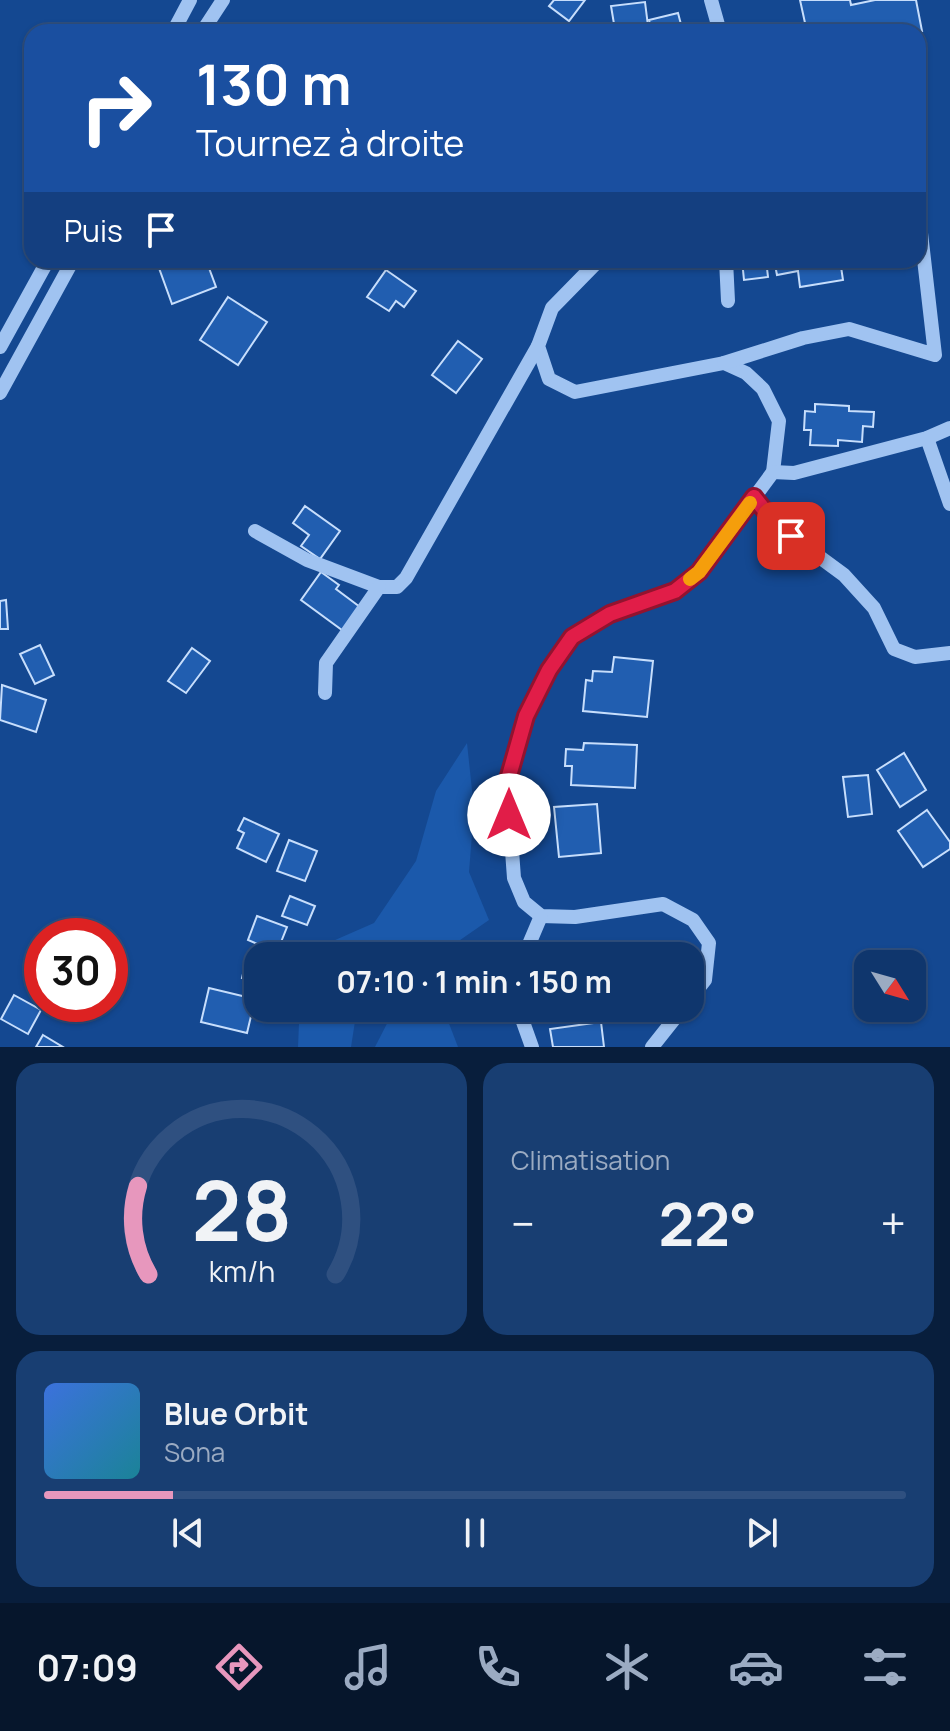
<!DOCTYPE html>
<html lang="fr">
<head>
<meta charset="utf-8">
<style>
  :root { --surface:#0f366d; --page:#183e72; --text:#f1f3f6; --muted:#9babc2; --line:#2f5080; --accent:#e797bd }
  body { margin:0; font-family:Manrope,sans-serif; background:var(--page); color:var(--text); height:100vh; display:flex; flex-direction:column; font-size:30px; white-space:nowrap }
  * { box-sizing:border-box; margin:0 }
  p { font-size:26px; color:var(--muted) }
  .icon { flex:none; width:44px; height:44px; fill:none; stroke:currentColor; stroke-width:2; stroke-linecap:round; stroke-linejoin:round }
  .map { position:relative; height:1047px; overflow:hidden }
  .drawer { display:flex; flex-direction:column; gap:16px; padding:16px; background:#081e3c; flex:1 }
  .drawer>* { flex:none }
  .hud { position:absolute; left:24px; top:24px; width:902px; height:244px; border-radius:24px; box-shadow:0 2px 6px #0004,0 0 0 2px var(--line); background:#1a4fa0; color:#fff; overflow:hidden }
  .needle { width:52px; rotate:127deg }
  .tools { position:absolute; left:854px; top:950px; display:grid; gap:16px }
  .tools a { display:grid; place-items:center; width:72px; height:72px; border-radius:16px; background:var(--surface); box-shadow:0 2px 6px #0004,0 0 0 2px var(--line); font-size:40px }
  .speed { position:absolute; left:24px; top:918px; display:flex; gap:16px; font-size:40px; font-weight:700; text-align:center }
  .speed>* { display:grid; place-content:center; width:104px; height:104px; border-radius:50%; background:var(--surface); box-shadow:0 2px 6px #0004,0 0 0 2px var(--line); line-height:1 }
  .speed .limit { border:12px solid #d22; background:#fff; color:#111 }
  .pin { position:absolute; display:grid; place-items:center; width:68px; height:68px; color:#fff; margin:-34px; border-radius:16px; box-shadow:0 4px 12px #0006 }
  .me { position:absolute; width:88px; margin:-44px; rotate:0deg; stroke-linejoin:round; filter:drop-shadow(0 0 6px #0008) }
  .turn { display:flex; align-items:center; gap:28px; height:168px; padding:0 40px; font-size:36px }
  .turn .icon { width:104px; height:104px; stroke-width:2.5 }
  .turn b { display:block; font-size:56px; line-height:68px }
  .then { display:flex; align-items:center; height:76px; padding:0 40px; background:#0003; gap:16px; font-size:30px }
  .big { font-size:60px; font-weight:700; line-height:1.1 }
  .drawer .tile { flex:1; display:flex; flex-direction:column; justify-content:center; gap:12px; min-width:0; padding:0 28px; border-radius:24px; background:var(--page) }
  .drawer .dial { align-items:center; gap:0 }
  .dial svg { height:208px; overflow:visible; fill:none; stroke:var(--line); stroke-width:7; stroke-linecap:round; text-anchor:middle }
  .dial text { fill:var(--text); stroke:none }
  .song { display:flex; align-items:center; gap:24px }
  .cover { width:96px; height:96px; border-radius:12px; background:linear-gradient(135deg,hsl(220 70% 55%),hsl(190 70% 35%)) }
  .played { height:8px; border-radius:4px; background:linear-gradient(90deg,var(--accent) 15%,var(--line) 15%) }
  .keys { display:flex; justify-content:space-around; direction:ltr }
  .heat { display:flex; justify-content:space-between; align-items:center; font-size:44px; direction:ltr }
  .drawer .tiles { flex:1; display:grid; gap:16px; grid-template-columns:1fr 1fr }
  .tile:last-child { grid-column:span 2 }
  .trip { position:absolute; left:244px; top:942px; width:460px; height:80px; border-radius:24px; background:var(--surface); box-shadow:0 2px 6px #0004,0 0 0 2px var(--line); font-weight:700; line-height:80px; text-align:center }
  .menu { display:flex; height:128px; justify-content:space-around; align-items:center; background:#06162c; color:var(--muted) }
  .menu .icon { width:56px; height:56px }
  .menu .selected { color:var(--accent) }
  .menu b { font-size:36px; color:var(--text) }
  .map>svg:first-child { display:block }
</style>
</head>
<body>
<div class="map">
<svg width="950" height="1047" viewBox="0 0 950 1047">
  <rect width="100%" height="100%" fill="#144891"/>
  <g fill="#1b59ab">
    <polygon points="467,743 474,809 469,872 489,920 450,947 432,956 321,956 326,944 374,923 416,861 436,791"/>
    <polygon points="304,1008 361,1008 356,1015 351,1047 298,1047 299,1023"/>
    <polygon points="395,1008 443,1008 458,1047 375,1047"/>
  </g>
  <g fill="#215eb0" stroke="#c7defc" stroke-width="2">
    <polygon points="554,0 585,0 569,21 549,6"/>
    <polygon points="800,0 850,0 851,5 875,0 916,0 922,31 807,32"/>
    <polygon points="645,2 648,26 615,30 611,6"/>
    <polygon points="678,13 683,32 652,32 649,20"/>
    <polygon points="168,260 206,260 216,287 172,304 159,268 169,264"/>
    <polygon points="742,260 766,260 768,277 744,280"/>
    <polygon points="774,260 840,260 843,280 800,287 798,271 777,275"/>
    <polygon points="386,270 416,291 404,307 396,301 389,311 367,297"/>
    <polygon points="228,297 267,322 238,365 200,340"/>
    <polygon points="458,341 482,359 456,393 432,375"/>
    <polygon points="815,404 849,406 849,411 874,412 873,427 863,426 862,442 838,440 838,446 810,445 811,430 804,430 805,411 815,412"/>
    <polygon points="305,506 340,531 320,559 301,546 309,535 293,523"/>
    <polygon points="321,572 339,585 336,589 360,607 346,633 301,600"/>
    <polygon points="6,600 8,629 0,629 0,601"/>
    <polygon points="40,645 54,675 35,684 20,654"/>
    <polygon points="192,648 210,661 186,693 168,681"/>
    <polygon points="614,657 653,661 647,717 583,711 586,680 592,681 593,671 612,672"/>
    <polygon points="2,685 46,700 36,732 0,720"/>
    <polygon points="584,743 637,745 635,788 571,785 572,766 565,766 566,749 583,750"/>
    <polygon points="904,753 926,790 900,807 877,770"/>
    <polygon points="868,775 872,814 848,817 843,777"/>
    <polygon points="597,804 601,853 559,857 554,807"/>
    <polygon points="927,810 950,842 950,849 923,867 898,831"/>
    <polygon points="244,818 279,834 266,862 237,848 244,833 238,830"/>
    <polygon points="289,840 317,851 305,881 277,871"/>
    <polygon points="290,896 315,906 307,925 282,916"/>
    <polygon points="257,916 287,927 277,952 248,940"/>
    <polygon points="247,957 258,960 258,982 242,978"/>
    <polygon points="209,988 255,999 247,1033 201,1022"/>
    <polygon points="14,995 41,1010 28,1034 1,1019"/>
    <polygon points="601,1022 604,1047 553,1047 550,1029"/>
    <polygon points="43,1035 63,1047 36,1047"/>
  </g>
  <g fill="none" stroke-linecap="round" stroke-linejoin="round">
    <g stroke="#a0c3f1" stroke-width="14">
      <polyline points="711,0 720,32"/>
      <polyline points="173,32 190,0"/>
      <polyline points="202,32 223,0"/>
      <polyline points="599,260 552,308 538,346 549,379 575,392 724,363 746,373 763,389 779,421 773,472 699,572 675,591 610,614 572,637 549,670 526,716 507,783 514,878 524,902 541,916 575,917 663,904 693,920 709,943 705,980 690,999"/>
      <polyline points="726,260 728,301"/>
      <polyline points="0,347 48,260"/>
      <polyline points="724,363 803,338 849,329 935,355 918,207"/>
      <polyline points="0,393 73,260"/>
      <polyline points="927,438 950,504"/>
      <polyline points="773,472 794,473 927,438 950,428"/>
      <polyline points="754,497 769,516 791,536 844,575 874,608 894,649 915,657 950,653"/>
      <polyline points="255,531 307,560 379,587 397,587 406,578 538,346"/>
      <polyline points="325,693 326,663 379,587"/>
      <polyline points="524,956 541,916"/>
      <polyline points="518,1008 532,1047"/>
      <polyline points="652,1047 683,1008"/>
    </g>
  </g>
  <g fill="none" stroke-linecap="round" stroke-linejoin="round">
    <g stroke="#92132f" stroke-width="20">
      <polyline id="route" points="509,815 507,783 526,716 549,670 572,637 610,614 675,591 699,572 754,497 769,516 791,536"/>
    </g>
    <use href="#route" stroke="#e11d48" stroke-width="14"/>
    <polyline stroke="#f59e0b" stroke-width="14" points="690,579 699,572 750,503"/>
  </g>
</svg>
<div class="tools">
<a><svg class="needle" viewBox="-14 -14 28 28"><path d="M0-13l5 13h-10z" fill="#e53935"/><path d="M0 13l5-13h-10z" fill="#9babc2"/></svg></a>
</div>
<div class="speed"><div class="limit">30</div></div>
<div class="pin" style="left:791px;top:536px;background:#d93025"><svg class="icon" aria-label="arrive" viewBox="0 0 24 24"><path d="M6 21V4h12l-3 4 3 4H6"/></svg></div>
<svg class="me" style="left:509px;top:815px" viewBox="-20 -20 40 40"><circle r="19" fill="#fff"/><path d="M0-13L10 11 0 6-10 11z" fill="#e11d48"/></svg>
<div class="trip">07:10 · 1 min · 150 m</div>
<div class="hud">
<div class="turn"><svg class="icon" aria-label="right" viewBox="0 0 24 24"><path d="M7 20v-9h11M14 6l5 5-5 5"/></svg><div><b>130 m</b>Tournez à droite</div></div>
<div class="then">Puis<svg class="icon" aria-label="arrive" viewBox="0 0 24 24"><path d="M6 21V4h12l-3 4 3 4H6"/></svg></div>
</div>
</div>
<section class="drawer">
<div class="tiles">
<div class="tile dial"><svg viewBox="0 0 100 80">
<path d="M14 69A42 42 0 1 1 86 69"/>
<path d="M14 69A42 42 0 0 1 10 35" stroke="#e797bd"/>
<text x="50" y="56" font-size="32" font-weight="700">28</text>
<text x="50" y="72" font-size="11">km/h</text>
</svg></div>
<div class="tile"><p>Climatisation</p>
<div class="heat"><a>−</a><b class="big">22°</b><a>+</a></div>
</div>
<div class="tile">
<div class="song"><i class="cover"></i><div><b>Blue Orbit</b><p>Sona</p></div></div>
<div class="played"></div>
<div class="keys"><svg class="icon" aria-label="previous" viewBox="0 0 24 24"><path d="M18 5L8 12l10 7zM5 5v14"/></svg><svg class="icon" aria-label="pause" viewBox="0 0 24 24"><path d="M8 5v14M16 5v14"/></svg><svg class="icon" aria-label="next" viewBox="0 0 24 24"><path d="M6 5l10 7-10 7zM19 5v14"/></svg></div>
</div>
</div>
</section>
<nav class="menu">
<b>07:09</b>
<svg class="icon selected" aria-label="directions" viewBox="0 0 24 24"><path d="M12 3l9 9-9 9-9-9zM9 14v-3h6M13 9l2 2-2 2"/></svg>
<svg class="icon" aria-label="music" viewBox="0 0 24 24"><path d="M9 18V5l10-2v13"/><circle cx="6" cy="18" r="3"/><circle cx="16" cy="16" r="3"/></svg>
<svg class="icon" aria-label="phone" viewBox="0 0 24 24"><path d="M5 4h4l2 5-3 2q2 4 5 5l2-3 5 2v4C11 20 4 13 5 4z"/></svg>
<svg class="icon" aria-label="climate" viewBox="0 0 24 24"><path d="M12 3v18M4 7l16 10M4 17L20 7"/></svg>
<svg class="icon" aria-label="car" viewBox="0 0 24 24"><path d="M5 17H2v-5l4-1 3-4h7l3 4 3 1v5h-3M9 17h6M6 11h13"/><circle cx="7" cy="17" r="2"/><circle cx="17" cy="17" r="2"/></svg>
<svg class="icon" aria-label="filters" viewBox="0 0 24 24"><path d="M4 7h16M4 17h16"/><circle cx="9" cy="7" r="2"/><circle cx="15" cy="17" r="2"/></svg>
</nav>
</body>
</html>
